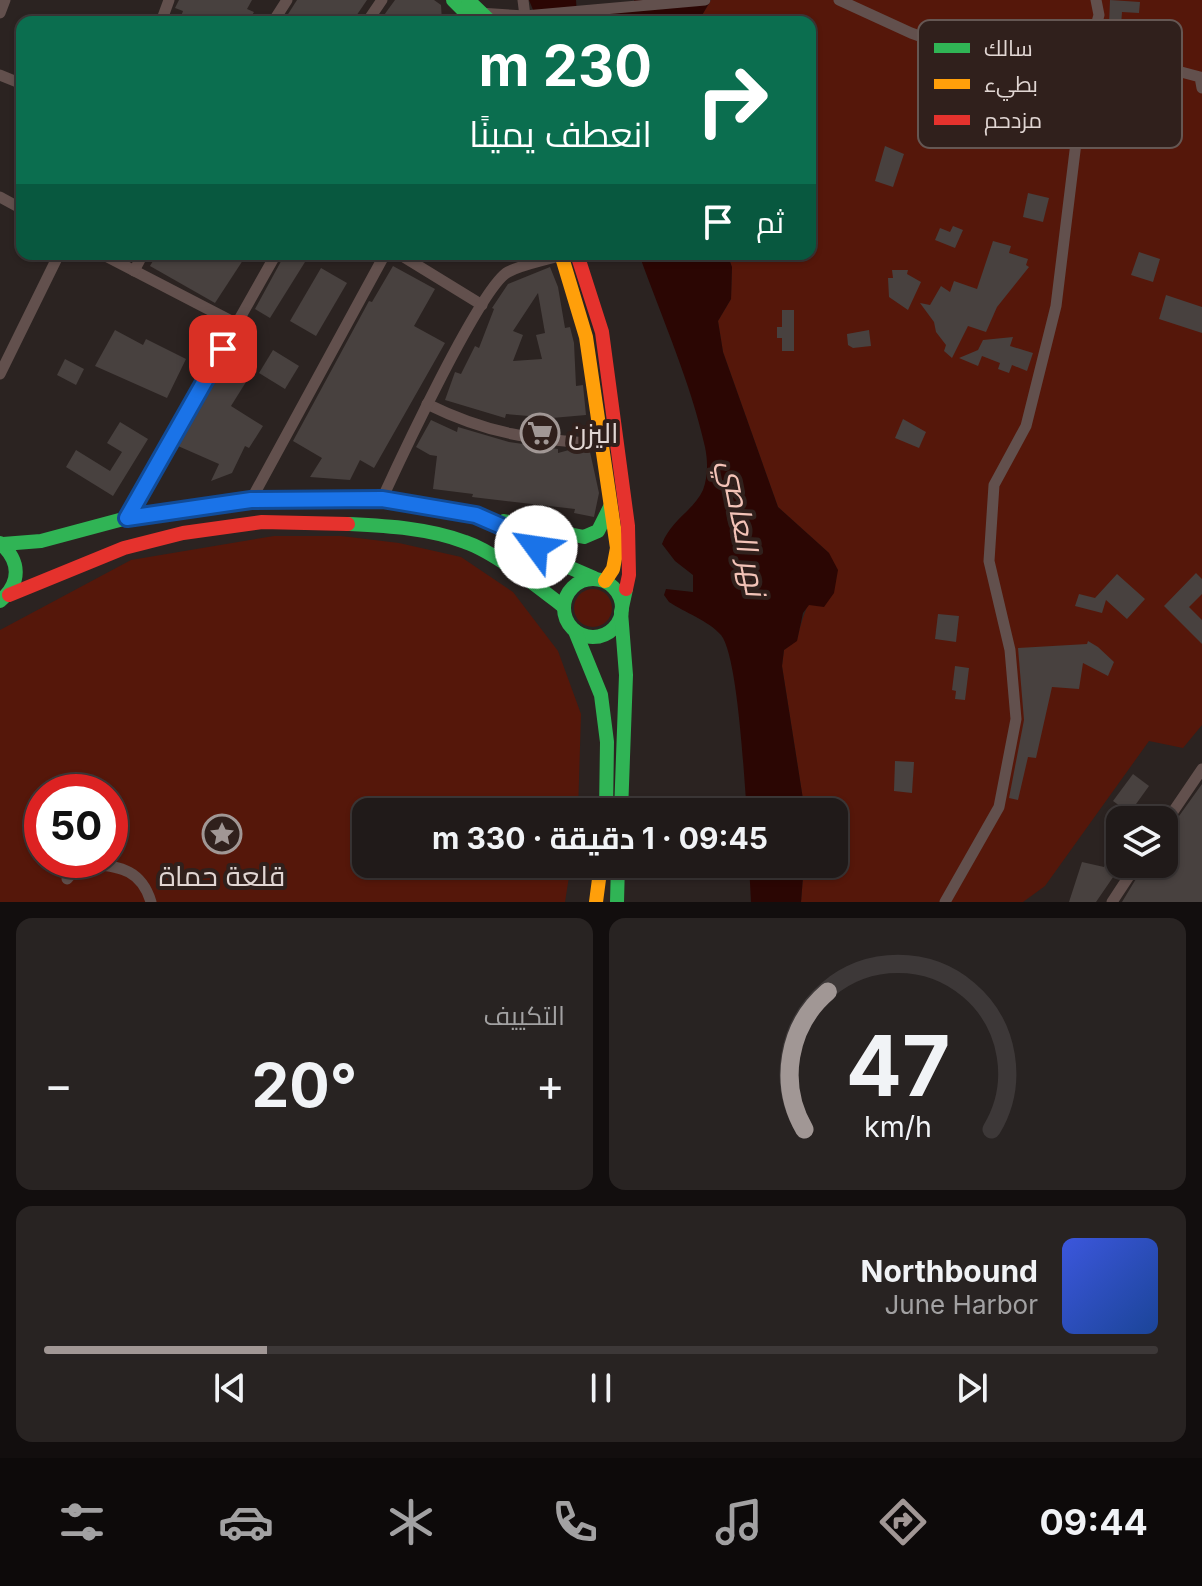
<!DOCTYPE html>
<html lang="ar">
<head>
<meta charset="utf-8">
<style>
  :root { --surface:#201a19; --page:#282322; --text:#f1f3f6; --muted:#a2a1a2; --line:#3d3838; --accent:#a19795 }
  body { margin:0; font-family:Inter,Cairo,sans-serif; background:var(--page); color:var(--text); direction:rtl; height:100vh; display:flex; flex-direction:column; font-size:30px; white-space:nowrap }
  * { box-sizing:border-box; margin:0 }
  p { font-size:26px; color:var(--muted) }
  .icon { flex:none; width:44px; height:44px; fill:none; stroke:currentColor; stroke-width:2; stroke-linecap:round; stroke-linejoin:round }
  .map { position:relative; height:902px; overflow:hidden; direction:ltr }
  .sheet { display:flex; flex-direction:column; gap:16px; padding:16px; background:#120e0e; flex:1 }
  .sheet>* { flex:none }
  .top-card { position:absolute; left:16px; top:16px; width:800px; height:244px; border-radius:16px; box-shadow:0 2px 6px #0004,0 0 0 2px var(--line); direction:rtl; background:#0b6e4f; color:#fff; overflow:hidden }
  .controls { position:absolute; left:1106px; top:806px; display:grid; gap:16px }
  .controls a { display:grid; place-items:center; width:72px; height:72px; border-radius:16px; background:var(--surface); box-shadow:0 2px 6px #0004,0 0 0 2px var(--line); font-size:40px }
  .speed { position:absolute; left:24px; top:774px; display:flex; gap:16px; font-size:40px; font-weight:700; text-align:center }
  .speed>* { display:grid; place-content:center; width:104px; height:104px; border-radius:50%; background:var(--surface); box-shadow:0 2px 6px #0004,0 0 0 2px var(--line); line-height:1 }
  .speed .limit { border:12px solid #d22; background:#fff; color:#111 }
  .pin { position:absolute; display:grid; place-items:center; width:68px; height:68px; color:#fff; margin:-34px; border-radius:16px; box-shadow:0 4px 12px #0006 }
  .me { position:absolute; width:88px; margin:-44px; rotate:301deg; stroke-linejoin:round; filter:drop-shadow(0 0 6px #0008) }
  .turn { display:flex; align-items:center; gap:28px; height:168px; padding:0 32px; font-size:36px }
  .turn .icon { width:104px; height:104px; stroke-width:2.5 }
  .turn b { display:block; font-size:56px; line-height:68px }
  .then { display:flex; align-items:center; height:76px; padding:0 32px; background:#0003; gap:16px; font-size:30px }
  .big { font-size:60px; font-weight:700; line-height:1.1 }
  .sheet .tile { flex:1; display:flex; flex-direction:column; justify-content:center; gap:12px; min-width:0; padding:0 28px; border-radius:16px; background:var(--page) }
  .sheet .dial { align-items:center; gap:0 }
  .dial svg { height:208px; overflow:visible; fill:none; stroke:var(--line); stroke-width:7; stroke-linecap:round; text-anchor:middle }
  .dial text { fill:var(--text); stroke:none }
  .song { display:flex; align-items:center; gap:24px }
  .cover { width:96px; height:96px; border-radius:12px; background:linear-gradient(135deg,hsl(230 70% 55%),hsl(220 70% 35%)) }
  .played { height:8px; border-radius:4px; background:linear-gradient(90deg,var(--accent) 20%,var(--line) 20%) }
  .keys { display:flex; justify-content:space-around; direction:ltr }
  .heat { display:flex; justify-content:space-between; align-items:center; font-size:44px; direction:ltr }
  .sheet .tiles { flex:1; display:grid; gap:16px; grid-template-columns:1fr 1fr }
  .tile:last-child { grid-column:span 2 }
  .trip { position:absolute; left:352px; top:798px; width:496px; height:80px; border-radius:16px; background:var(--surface); box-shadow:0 2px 6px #0004,0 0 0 2px var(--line); font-weight:700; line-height:80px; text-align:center; direction:rtl }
  .dock { display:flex; height:128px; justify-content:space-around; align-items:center; background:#0d0a0a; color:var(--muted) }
  .dock .icon { width:56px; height:56px }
  .dock .on { color:var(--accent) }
  .dock b { font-size:36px; color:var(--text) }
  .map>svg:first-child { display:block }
</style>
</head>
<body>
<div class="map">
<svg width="1202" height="902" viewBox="0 0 1202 902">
  <rect width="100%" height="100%" fill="#2b2321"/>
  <g fill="#55170a" fill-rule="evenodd">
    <path d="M711,0H1202V725L1183,748L1149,741L1045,886L1023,902H801L804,864H834V812H805L782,666L784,650L797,640C803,610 818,583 829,553L778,507L723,352L718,321L731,299L732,267L727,254H810V22H698Z"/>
    <path d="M274,536H341L399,543L461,557L513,592L558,651L581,714L578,812H366V864H571L565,902H0V630L131,560ZM42,792H110V860H42Z"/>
    <circle cx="593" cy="608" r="19"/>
  </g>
  <g fill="#2b0603">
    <polygon points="529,0 576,0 577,15 636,9 634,0 711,0 698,22 538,22"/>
    <path d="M639,254H727L732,267L731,299L718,321L723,352L778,507L829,553L838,570L834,593L824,607L809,605L803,613L797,641L784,650L782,666L805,812H747C744,780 738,656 721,635C709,621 684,612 669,602L664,595L666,589L693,592V575L675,561L662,544C671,520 694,510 703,490C708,477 708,461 705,447C691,383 661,316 639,254Z"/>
    <polygon points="749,864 804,864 801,902 751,902"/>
  </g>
  <g fill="#48413f" fill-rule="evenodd">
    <polygon points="179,0 252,0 247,9 254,12 248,22 179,22 183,11 175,8"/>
    <polygon points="297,0 367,0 352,22 283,22"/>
    <polygon points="395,0 434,0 441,5 442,22 379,22"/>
    <polygon points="1110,0 1140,2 1139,13 1122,12 1121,26 1109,25"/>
    <polygon points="885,146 904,154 893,187 875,181"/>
    <polygon points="1028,193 1049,198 1043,222 1023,217"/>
    <polygon points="953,226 963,230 955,248 935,240 940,228 950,232"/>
    <polygon points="993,241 1011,246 1009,253 1028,259 1026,265 1029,267 997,307 986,332 968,326 952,358 944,351 946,345 936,332 934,322 920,303 930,305 941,286 950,292 954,281 977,289"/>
    <polygon points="1139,252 1160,259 1153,282 1131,275"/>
    <polygon points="157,254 247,254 215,303 150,266"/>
    <polygon points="285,254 310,254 270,318 255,309"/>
    <polygon points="393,266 435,289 414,326 445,343 374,468 360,460 350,480 310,477 322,458 293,441 369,301 372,302"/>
    <path d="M550,267L558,287L565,328L570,327L574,343L576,386L583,385L586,415L552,418L506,414L505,418L445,400L455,372L461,374L475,346L479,348L494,309L492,308L508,284ZM538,293L545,333L536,335L542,359L513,361L523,335L513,331Z"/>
    <polygon points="321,268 347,283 316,336 290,321"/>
    <polygon points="892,270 908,270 907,274 921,282 908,310 889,297 888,278 893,278"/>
    <polygon points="1166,295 1202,307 1202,333 1159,319"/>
    <polygon points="782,310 794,310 794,351 782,351 782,338 777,338 777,327 782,327"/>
    <polygon points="115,330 143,345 146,339 186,359 167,398 95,366"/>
    <polygon points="869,330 871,346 853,348 848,345 847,334"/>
    <polygon points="1013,337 1010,346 1033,353 1027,371 1012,365 1009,373 998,369 1000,363 982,356 978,366 959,358 978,350 983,340"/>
    <polygon points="273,350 299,366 285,389 259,373"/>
    <polygon points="65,359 84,369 76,385 57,375"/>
    <polygon points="222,367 246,382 231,406 263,426 249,448 245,446 232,473 211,481 219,464 178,446"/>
    <polygon points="903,419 926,432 919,448 895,438"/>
    <polygon points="431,420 457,432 458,427 509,442 558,449 558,453 569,450 590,452 599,493 594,517 574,513 575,509 472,497 473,494 433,489 437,456 430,455 416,447"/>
    <polygon points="120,422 148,439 113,496 66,467 76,450 110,471 122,452 107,443"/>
    <polygon points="1196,573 1202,579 1202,594 1189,607 1202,620 1202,644 1164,606"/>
    <polygon points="1117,574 1145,599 1127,619 1106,600 1102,613 1075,606 1079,594 1095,598"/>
    <polygon points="938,614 959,616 956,642 935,639"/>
    <polygon points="1088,641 1098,647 1114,662 1108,676 1083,663 1079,689 1052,687 1036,758 1028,757 1018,800 1009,798 1024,720 1018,648 1087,644"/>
    <polygon points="955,666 969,668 965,700 955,699 956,691 952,690"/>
    <polygon points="895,761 914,762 912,793 894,791"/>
    <polygon points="1133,774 1149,786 1131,811 1127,811 1113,801"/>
    <polygon points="1202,784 1202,902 1122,902 1145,864 1164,864 1164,837"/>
    <polygon points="1120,841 1120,867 1096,902 1069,902 1082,862 1104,867"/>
  </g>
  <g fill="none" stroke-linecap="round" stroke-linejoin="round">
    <g stroke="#62504d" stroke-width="11">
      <polyline points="523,0 525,16"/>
      <polyline points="839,0 911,33 959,50 988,55 1151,64 1200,77 1202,88"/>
      <polyline points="0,13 5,0"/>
      <polyline points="479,13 525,16 705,0"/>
      <polyline points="161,22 169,0"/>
      <polyline points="273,22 287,0"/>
      <polyline points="367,22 382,0"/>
      <polyline points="0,75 22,84"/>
      <polyline points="0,197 22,209"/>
      <polyline points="102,254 237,324"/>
      <polyline points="399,254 482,305"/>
      <polyline points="134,271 143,254"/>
      <polyline points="0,374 59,254"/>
      <path d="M427,404C490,435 531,439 600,444"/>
      <path d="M382,499C399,462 481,286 508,272C523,264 544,261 561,255"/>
      <polyline points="251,500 385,254"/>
      <polyline points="127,518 276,254"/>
      <polyline points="1164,825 1202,769"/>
      <path d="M67,879L82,862C114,867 140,865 151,902"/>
      <polyline points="945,902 999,807 1016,719 1010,650 989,561 994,485 1026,426 1056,306 1086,61 1099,15 1096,0"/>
      <polyline points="1112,902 1137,864"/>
    </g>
    <g stroke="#30b455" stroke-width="14">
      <polyline points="453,0 475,22"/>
      <polyline points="468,0 491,22"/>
      <polyline points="504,521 584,537 598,531 610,507"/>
      <path d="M348,524C387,526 429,528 465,542C495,552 538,587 564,607"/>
      <path d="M0,543C21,561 21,583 0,601"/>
      <polyline points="3,544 41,541 127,518 251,500 382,499 476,515 515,532 557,562 594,578"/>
      <circle cx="593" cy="608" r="29"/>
      <polyline points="575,631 601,695 607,742 606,812"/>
      <polyline points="621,812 626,675 621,612 626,589"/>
      <polyline points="617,902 618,864"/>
    </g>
    <g stroke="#ff9f0a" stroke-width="14">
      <polyline points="561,254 586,337 617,548 613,569 605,581"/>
      <polyline points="596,902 601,864"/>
    </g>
    <g stroke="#e5322d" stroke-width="14">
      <polyline points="577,254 602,332 628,526 629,575 626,589"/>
      <polyline points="9,595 124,548 183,533 262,522 348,524"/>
    </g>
  </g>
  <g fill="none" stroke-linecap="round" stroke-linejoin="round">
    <g stroke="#114b97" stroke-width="20">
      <polyline id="route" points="223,349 127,518 251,500 382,499 476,515 515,532 536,547"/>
    </g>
    <use href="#route" stroke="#1a73e8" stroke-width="14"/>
  </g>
  <defs>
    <g id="supermarket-ring" transform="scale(2)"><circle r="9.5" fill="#30201c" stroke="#a19795" stroke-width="1.5"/><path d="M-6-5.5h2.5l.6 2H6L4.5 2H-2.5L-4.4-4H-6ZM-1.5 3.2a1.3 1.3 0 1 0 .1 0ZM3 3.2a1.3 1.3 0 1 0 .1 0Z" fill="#a19795"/></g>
    <g id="sight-ring" transform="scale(2)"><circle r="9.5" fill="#30201c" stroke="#a19795" stroke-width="1.5"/><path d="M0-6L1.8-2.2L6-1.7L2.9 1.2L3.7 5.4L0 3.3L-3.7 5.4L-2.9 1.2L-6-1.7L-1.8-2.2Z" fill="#a19795"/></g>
  </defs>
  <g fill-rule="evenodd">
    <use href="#supermarket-ring" x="540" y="433"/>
    <use href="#sight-ring" x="222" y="834"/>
  </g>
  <g text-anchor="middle" stroke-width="8" stroke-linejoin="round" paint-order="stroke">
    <g font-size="28" fill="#e1d6d3" stroke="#30201c" text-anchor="start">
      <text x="568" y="443">اليزن</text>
      <text x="222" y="886" text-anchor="middle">قلعة حماة</text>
    </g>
    <g font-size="30" font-style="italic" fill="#f3c3b7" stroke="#30201c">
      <text transform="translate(743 528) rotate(79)" y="10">نهر العاصي</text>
    </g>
  </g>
  <rect x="918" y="20" width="264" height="128" rx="12" fill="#30201c" stroke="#655753" stroke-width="2"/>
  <rect x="934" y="43" width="36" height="10" fill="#30b455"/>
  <rect x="934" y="79" width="36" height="10" fill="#ff9f0a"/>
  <rect x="934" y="115" width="36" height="10" fill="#e5322d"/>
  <g font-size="22" fill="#e1d6d3">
    <text x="984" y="56">سالك</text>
    <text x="984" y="92">بطيء</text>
    <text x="984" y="128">مزدحم</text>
  </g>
</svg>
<div class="controls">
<a><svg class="icon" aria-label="layers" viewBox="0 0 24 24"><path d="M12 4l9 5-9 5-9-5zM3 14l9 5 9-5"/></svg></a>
</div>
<div class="speed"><div class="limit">50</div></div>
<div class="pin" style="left:223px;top:349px;background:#d93025"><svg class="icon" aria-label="arrive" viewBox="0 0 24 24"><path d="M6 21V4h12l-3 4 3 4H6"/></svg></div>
<svg class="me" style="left:536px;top:547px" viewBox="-20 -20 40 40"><circle r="19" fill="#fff"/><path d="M0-13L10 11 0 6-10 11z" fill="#1a73e8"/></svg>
<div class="trip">09:45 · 1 دقيقة · 330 m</div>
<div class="top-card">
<div class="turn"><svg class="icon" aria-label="right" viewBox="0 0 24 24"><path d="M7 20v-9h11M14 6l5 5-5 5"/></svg><div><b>230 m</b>انعطف يمينًا</div></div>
<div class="then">ثم<svg class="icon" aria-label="arrive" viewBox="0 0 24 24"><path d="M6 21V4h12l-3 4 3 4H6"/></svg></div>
</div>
</div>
<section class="sheet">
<div class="tiles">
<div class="tile dial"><svg viewBox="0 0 100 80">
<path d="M14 69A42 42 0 1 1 86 69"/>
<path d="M14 69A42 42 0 0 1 23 16" stroke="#a19795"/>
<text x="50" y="56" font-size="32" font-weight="700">47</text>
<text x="50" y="72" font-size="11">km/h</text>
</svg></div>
<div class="tile"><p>التكييف</p>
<div class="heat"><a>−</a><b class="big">20°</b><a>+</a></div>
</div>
<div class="tile">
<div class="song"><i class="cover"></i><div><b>Northbound</b><p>June Harbor</p></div></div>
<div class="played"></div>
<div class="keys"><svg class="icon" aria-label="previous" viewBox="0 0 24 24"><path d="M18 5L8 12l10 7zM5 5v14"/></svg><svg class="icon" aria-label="pause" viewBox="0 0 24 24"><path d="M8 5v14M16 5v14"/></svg><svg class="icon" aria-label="next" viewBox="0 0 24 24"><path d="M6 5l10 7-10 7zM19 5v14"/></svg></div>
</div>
</div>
</section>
<nav class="dock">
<b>09:44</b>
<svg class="icon on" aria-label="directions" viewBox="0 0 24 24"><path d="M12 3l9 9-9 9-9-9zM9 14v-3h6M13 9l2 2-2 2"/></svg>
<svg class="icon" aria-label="music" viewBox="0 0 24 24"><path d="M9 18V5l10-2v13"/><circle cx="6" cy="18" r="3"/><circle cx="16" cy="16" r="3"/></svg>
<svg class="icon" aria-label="phone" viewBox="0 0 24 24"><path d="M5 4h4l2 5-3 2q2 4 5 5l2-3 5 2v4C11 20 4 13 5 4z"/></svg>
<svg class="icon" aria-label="climate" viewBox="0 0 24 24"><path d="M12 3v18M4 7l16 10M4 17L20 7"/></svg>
<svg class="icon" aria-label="car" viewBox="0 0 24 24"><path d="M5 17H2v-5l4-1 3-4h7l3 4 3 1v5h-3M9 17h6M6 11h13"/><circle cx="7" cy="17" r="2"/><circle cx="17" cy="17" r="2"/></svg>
<svg class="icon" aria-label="filters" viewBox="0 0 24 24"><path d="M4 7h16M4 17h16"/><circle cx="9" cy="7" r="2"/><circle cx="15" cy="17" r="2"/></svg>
</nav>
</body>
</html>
